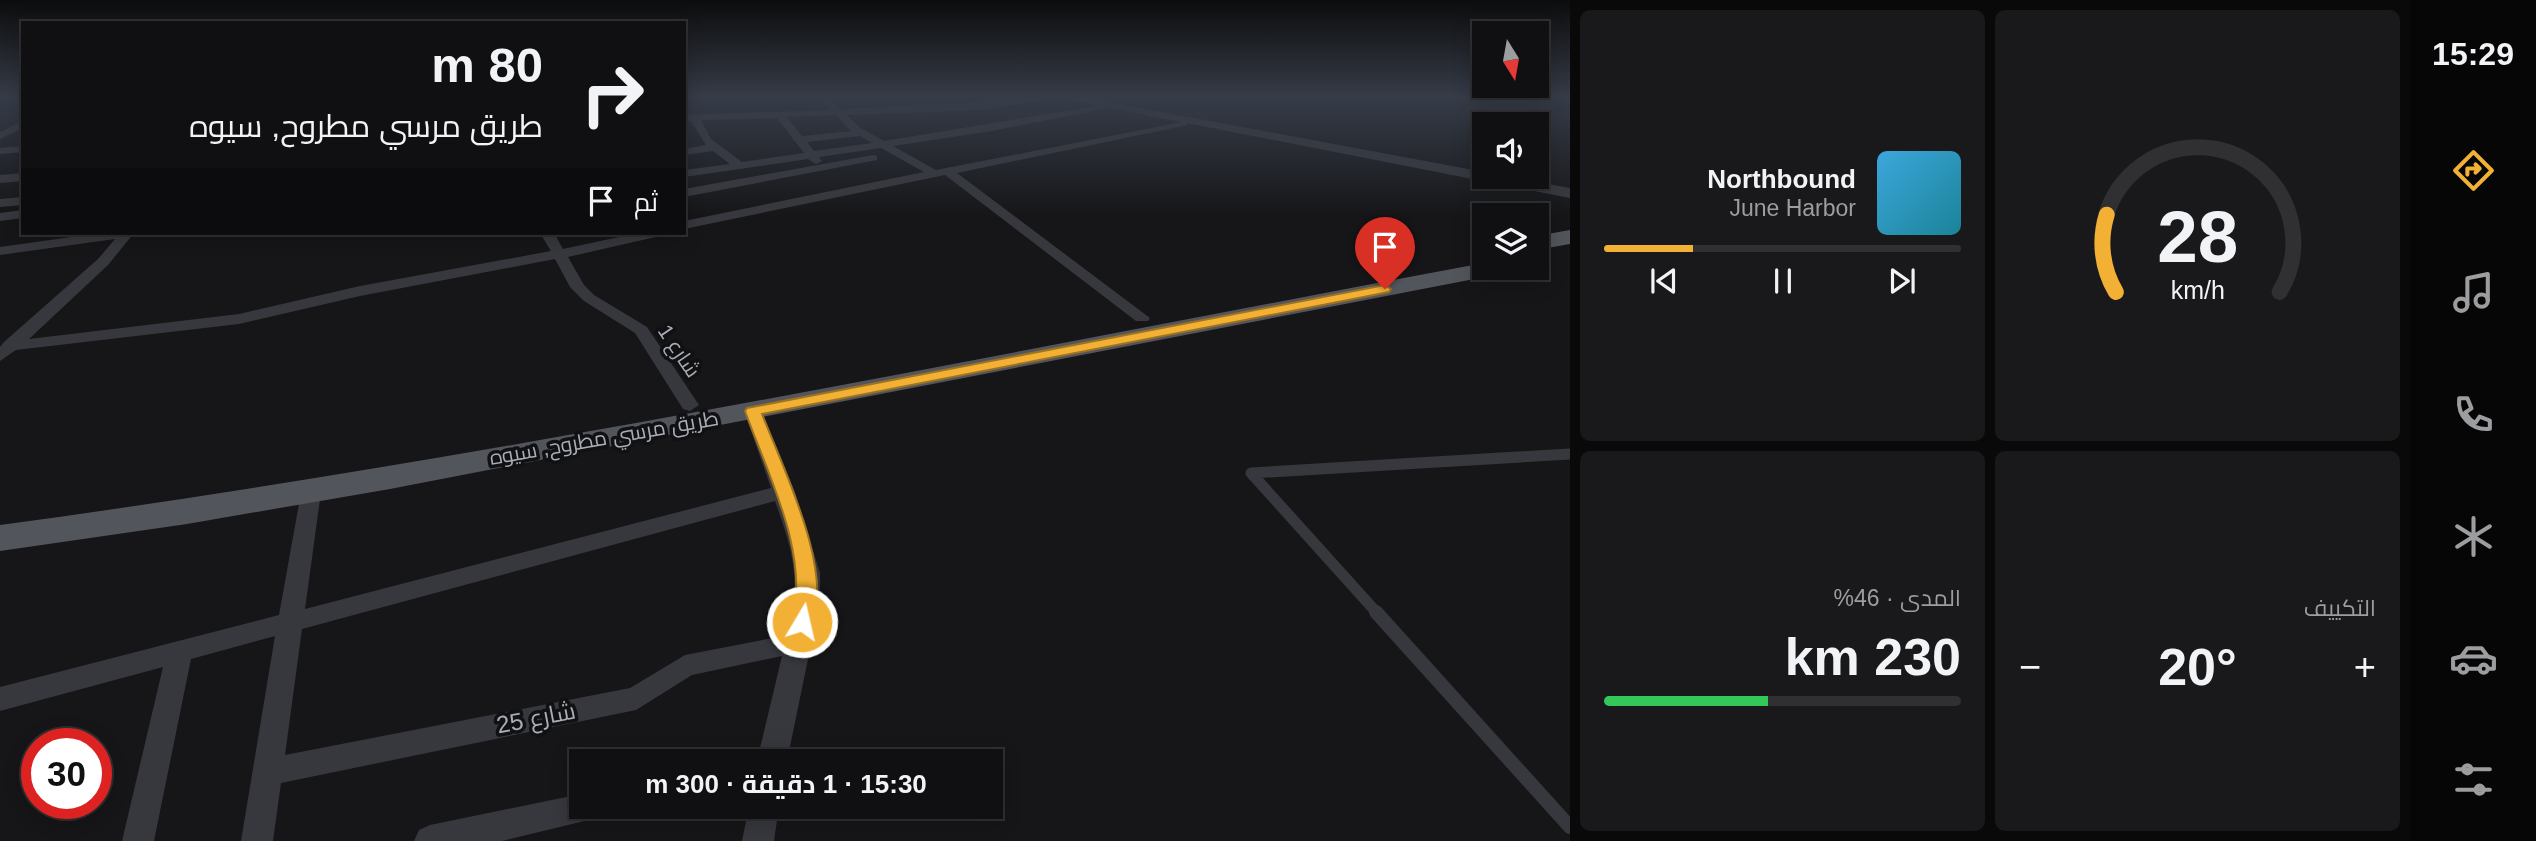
<!DOCTYPE html>
<html lang="ar">
<head>
<meta charset="utf-8">
<style>
  :root { --surface:#101012; --page:#19191b; --text:#f1f3f6; --muted:#9c9d9f; --line:#303032; --accent:#f2b134 }
  body { margin:0; font-family:Helvetica,Cairo,sans-serif; background:var(--page); color:var(--text); direction:rtl; height:100vh; display:flex; flex-direction:column; font-size:26px; white-space:nowrap }
  * { box-sizing:border-box; margin:0 }
  p { font-size:23px; color:var(--muted) }
  .icon { flex:none; width:38px; height:38px; fill:none; stroke:currentColor; stroke-width:2; stroke-linecap:round; stroke-linejoin:round }
  .map { position:relative; flex:1; overflow:hidden; direction:ltr }
  .sheet { display:flex; flex-direction:column; gap:10px; padding:10px; background:#09090a; width:840px }
  .sheet>* { flex:none }
  .hud { position:absolute; left:21px; top:21px; width:665px; height:214px; border-radius:0px; box-shadow:0 4px 18px #0003,0 0 0 2px var(--line); direction:rtl; background:#101012; color:var(--text); overflow:hidden }
  .needle { width:46px; rotate:169deg }
  .fabs { position:absolute; left:1472px; top:21px; display:grid; gap:14px }
  .fabs a { display:grid; place-items:center; width:77px; height:77px; border-radius:0px; background:var(--surface); box-shadow:0 4px 18px #0003,0 0 0 2px var(--line); font-size:35px }
  .speed { position:absolute; left:21px; top:728px; display:flex; gap:14px; font-size:35px; font-weight:700; text-align:center }
  .speed>* { display:grid; place-content:center; width:91px; height:91px; border-radius:50%; background:var(--surface); box-shadow:0 4px 18px #0003,0 0 0 2px var(--line); line-height:1 }
  .speed .limit { border:10px solid #d22; background:#fff; color:#111 }
  .pin { position:absolute; display:grid; place-items:center; width:60px; height:60px; color:#fff; margin:-72px -30px; border-radius:50% 50% 50% 0; rotate:-45deg; box-shadow:0 0 7px #0007 }
  .pin .icon { rotate:45deg }
  .me { position:absolute; width:77px; margin:-38px; rotate:9deg; stroke-linejoin:round; filter:drop-shadow(0 0 5px #0008) }
  .turn { display:flex; align-items:center; gap:24px; height:147px; padding:0 28px; font-size:32px }
  .turn .icon { width:91px; height:91px; stroke-width:2.5 }
  .turn b { display:block; font-size:49px; line-height:60px }
  .then { display:flex; align-items:center; height:66px; padding:0 28px; background:#0003; gap:14px; font-size:26px }
  .big { font-size:52px; font-weight:700; line-height:1.1 }
  .sheet .widget { flex:1; display:flex; flex-direction:column; justify-content:center; gap:10px; min-width:0; padding:0 24px; border-radius:10px; background:var(--page) }
  .sheet .dial { align-items:center; gap:0 }
  .dial svg { height:182px; overflow:visible; fill:none; stroke:var(--line); stroke-width:7; stroke-linecap:round; text-anchor:middle }
  .dial text { fill:var(--text); stroke:none }
  .song { display:flex; align-items:center; gap:21px }
  .cover { width:84px; height:84px; border-radius:10px; background:linear-gradient(135deg,hsl(200 70% 55%),hsl(190 70% 35%)) }
  .played { height:7px; border-radius:4px; background:linear-gradient(90deg,var(--accent) 25%,var(--line) 25%) }
  .keys { display:flex; justify-content:space-around; direction:ltr }
  .heat { display:flex; justify-content:space-between; align-items:center; font-size:38px; direction:ltr }
  .charge { height:10px; border-radius:5px; background:linear-gradient(90deg,#34c759 46%,var(--line) 0) }
  .sheet .tiles { flex:1; display:grid; gap:10px; grid-template-columns:repeat(2,1fr) }
  .trip { position:absolute; left:569px; top:749px; width:434px; height:70px; border-radius:0px; background:var(--surface); box-shadow:0 4px 18px #0003,0 0 0 2px var(--line); font-weight:700; line-height:70px; text-align:center; direction:rtl }
  main { display:flex; flex:1; min-height:0 }
  .menu { display:flex; flex-direction:column; width:126px; justify-content:space-around; align-items:center; background:#060607; color:var(--muted) }
  .menu .icon { width:49px; height:49px }
  .menu .current { color:var(--accent) }
  .menu b { font-size:32px; color:var(--text) }
  .map>svg:first-child { display:block }
</style>
</head>
<body>
<main>
<nav class="menu">
<b>15:29</b>
<svg class="icon current" aria-label="directions" viewBox="0 0 24 24"><path d="M12 3l9 9-9 9-9-9zM9 14v-3h6M13 9l2 2-2 2"/></svg>
<svg class="icon" aria-label="music" viewBox="0 0 24 24"><path d="M9 18V5l10-2v13"/><circle cx="6" cy="18" r="3"/><circle cx="16" cy="16" r="3"/></svg>
<svg class="icon" aria-label="phone" viewBox="0 0 24 24"><path d="M5 4h4l2 5-3 2q2 4 5 5l2-3 5 2v4C11 20 4 13 5 4z"/></svg>
<svg class="icon" aria-label="climate" viewBox="0 0 24 24"><path d="M12 3v18M4 7l16 10M4 17L20 7"/></svg>
<svg class="icon" aria-label="car" viewBox="0 0 24 24"><path d="M5 17H2v-5l4-1 3-4h7l3 4 3 1v5h-3M9 17h6M6 11h13"/><circle cx="7" cy="17" r="2"/><circle cx="17" cy="17" r="2"/></svg>
<svg class="icon" aria-label="filters" viewBox="0 0 24 24"><path d="M4 7h16M4 17h16"/><circle cx="9" cy="7" r="2"/><circle cx="15" cy="17" r="2"/></svg>
</nav>
<section class="sheet">
<div class="tiles">
<div class="widget dial"><svg viewBox="0 0 100 80">
<path d="M14 69A42 42 0 1 1 86 69"/>
<path d="M14 69A42 42 0 0 1 10 35" stroke="#f2b134"/>
<text x="50" y="56" font-size="32" font-weight="700">28</text>
<text x="50" y="72" font-size="11">km/h</text>
</svg></div>
<div class="widget">
<div class="song"><i class="cover"></i><div><b>Northbound</b><p>June Harbor</p></div></div>
<div class="played"></div>
<div class="keys"><svg class="icon" aria-label="previous" viewBox="0 0 24 24"><path d="M18 5L8 12l10 7zM5 5v14"/></svg><svg class="icon" aria-label="pause" viewBox="0 0 24 24"><path d="M8 5v14M16 5v14"/></svg><svg class="icon" aria-label="next" viewBox="0 0 24 24"><path d="M6 5l10 7-10 7zM19 5v14"/></svg></div>
</div>
<div class="widget"><p>التكييف</p>
<div class="heat"><a>−</a><b class="big">20°</b><a>+</a></div>
</div>
<div class="widget"><p>المدى · 46%</p><b class="big">230 km</b><div class="charge"></div></div>
</div>
</section>
<div class="map">
<svg width="1570" height="841" viewBox="0 0 1570 841">
  <rect width="100%" height="100%" fill="#161618"/>
  <g fill="none" stroke-linecap="round" stroke-linejoin="round">
    <polyline stroke="#37383d" stroke-width="11" points="1378,614 1251,473 1570,454"/>
    <polyline stroke="#37383d" stroke-width="14" points="1376,612 1570,827"/>
    <g fill="#37383d" fill-rule="evenodd">
      <path d="M820,98H830L841,109L1054,98L983,110L847,115L859,127L884,141L1108,104L1113,107L992,131L893,146L936,170L1187,121V125L1183,126L957,173L1150,318L1148,321H1136L945,175L684,229V221L924,172L881,148L819,157L822,161L816,164L808,159L684,177V170L730,164L713,151L684,155V149L706,145L691,121H684V115L830,110ZM836,115L851,131L802,136L787,117ZM777,118L804,153L742,162L711,139L701,120ZM860,136L872,143L814,151L807,142Z"/>
      <polygon points="23,121 23,128 0,139 0,132"/>
      <polygon points="23,146 23,152 0,154 0,148"/>
      <polygon points="873,155 877,156 877,160 684,197 684,189"/>
      <polygon points="23,173 23,181 0,183 0,175"/>
      <polygon points="23,197 23,205 0,207 0,199"/>
      <polygon points="23,210 23,218 0,221 0,213"/>
      <polygon points="100,233 134,233 108,265 29,339 239,314 360,286 551,251 540,233 554,233 563,249 638,233 662,233 660,236 568,257 584,285 594,295 647,327 699,405 690,411 683,409 635,333 584,301 570,287 555,259 360,296 239,324 16,350 0,361 0,347 4,342 98,259 115,239 0,255 0,247"/>
      <path d="M753,405L762,411L795,492L820,573V601L787,761H757L782,656L692,675L636,710L281,783L273,841H241L275,636L191,659L154,841H122L163,667L0,711V687L279,615L302,487H318L321,492L305,609L771,488L744,411ZM775,501C794,555 801,579 788,635L685,655L630,688L285,755L302,629Z"/>
      <polygon points="581,794 581,807 605,807 601,817 502,841 414,841 419,830 430,825"/>
      <polygon points="749,807 779,807 774,841 742,841"/>
    </g>
    <polygon fill="#37383d" fill-rule="evenodd" points="1059,98 1087,98 1484,172 1484,177 1508,177 1570,188 1570,198"/>
    <g fill="#53555c" fill-rule="evenodd">
      <polygon points="1570,230 1570,244 1536,250 1536,236"/>
      <path d="M1484,263V268H1507L1503,273L1495,275L390,489L187,524L0,551V525C498,458 990,355 1484,263Z"/>
    </g>
  </g>
  <linearGradient id="sky" x2="0" y2="1"><stop stop-color="#0c0c0d"/><stop offset="0.45" stop-color="#363c48"/><stop offset="1" stop-color="#363c48" stop-opacity="0"/></linearGradient>
  <rect width="1570" height="216" fill="url(#sky)"/>
  <path fill="#f2b134" stroke="#9d7322" stroke-width="2" d="M1385,285L1391,289L1389,292L762,414C782,466 837,576 810,628H795L792,622C810,554 768,475 745,411L747,408Z"/>
  <g text-anchor="middle" stroke-width="7" stroke-linejoin="round" paint-order="stroke">
    <g font-size="21" fill="#a8adb8" stroke="#111113">
      <text transform="translate(679 351) rotate(56)" y="7">شارع 1</text>
      <text transform="translate(604 438) rotate(-10)" y="7">طريق مرسي مطروح, سيوه</text>
    </g>
    <g font-size="24" fill="#a8adb8" stroke="#111113">
      <text transform="translate(536 718) rotate(-11)" y="8">شارع 25</text>
    </g>
  </g>
</svg>
<div class="fabs">
<a><svg class="needle" viewBox="-14 -14 28 28"><path d="M0-13l5 13h-10z" fill="#e53935"/><path d="M0 13l5-13h-10z" fill="#9c9d9f"/></svg></a>
<a><svg class="icon" aria-label="sound" viewBox="0 0 24 24"><path d="M4 9h4l5-4v14l-5-4H4zM17 9q2 3 0 6"/></svg></a>
<a><svg class="icon" aria-label="layers" viewBox="0 0 24 24"><path d="M12 4l9 5-9 5-9-5zM3 14l9 5 9-5"/></svg></a>
</div>
<div class="speed"><div class="limit">30</div></div>
<div class="pin" style="left:1385px;top:289px;background:#d93025"><svg class="icon" aria-label="arrive" viewBox="0 0 24 24"><path d="M6 21V4h12l-3 4 3 4H6"/></svg></div>
<svg class="me" style="left:802px;top:622px" viewBox="-20 -20 40 40"><circle r="17" fill="#f2b134" stroke="#fff" stroke-width="3"/><path d="M0-11L8 9 0 5-8 9z" fill="#fff"/></svg>
<div class="trip">15:30 · 1 دقيقة · 300 m</div>
<div class="hud">
<div class="turn"><svg class="icon" aria-label="right" viewBox="0 0 24 24"><path d="M7 20v-9h11M14 6l5 5-5 5"/></svg><div><b>80 m</b>طريق مرسي مطروح, سيوه</div></div>
<div class="then">ثم<svg class="icon" aria-label="arrive" viewBox="0 0 24 24"><path d="M6 21V4h12l-3 4 3 4H6"/></svg></div>
</div>
</div>
</main>
</body>
</html>
